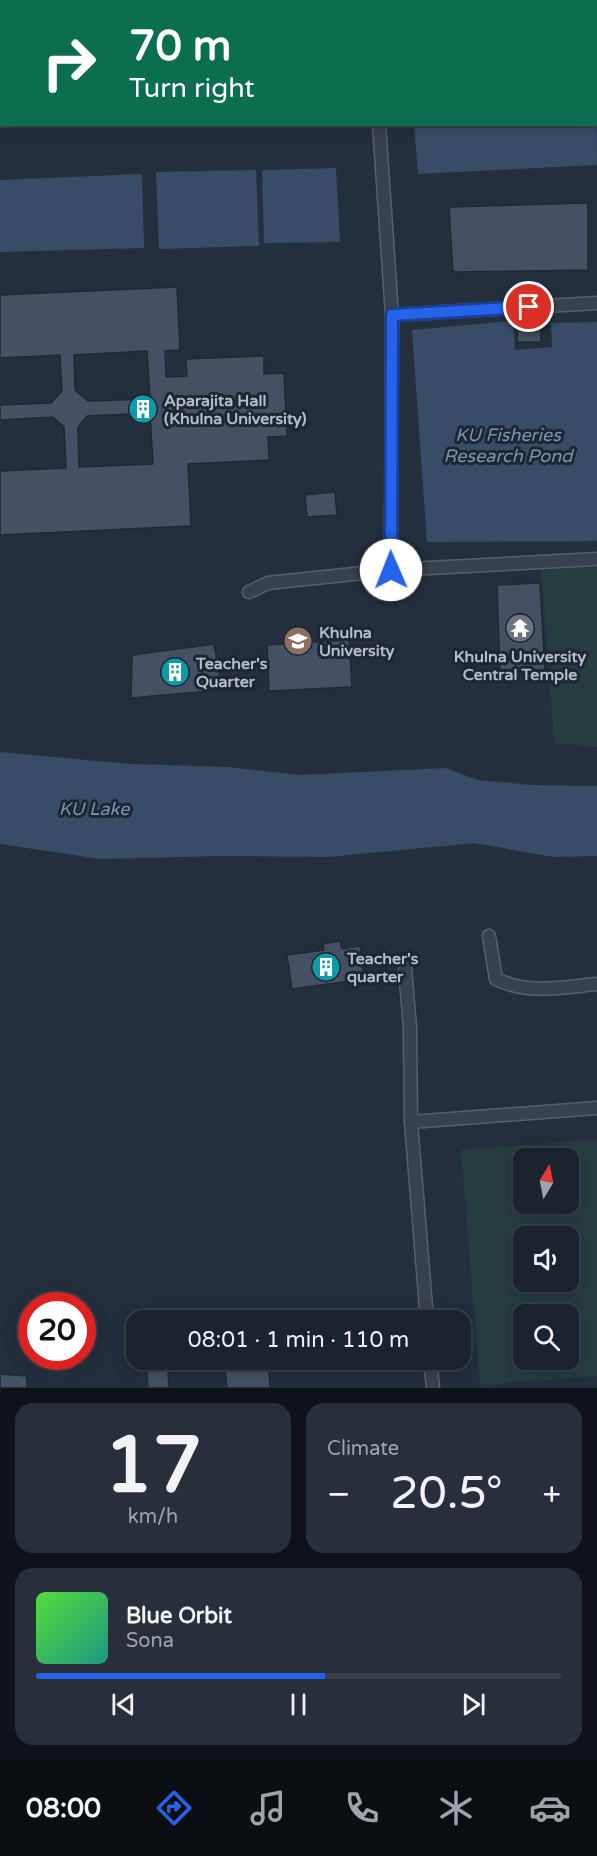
<!DOCTYPE html>
<html lang="en">
<head>
<meta charset="utf-8">
<style>
  :root { --surface:#1b232e; --page:#282f3a; --text:#f1f3f6; --muted:#a0a4aa; --line:#39404a; --accent:#2563eb }
  body { margin:0; font-family:"Varela Round",sans-serif; background:var(--page); color:var(--text); height:100vh; display:flex; flex-direction:column; font-size:22px; white-space:nowrap }
  * { box-sizing:border-box; margin:0 }
  p { font-size:20px; color:var(--muted) }
  .icon { flex:none; width:33px; height:33px; fill:none; stroke:currentColor; stroke-width:2; stroke-linecap:round; stroke-linejoin:round }
  .map { position:relative; height:1388px; overflow:hidden }
  .panel { display:flex; flex-direction:column; gap:15px; padding:15px; background:#0f1319; flex:1 }
  .panel>* { flex:none }
  .hud { position:absolute; left:0px; top:0px; width:597px; height:126px; box-shadow:0 3px 15px #0003,0 0 0 2px var(--line); background:#0b6e4f; color:#fff; overflow:hidden }
  .needle { width:39px; rotate:10deg }
  .buttons { position:absolute; left:513px; top:1148px; display:grid; gap:12px }
  .buttons a { display:grid; place-items:center; width:66px; height:66px; border-radius:12px; background:var(--surface); box-shadow:0 3px 15px #0003,0 0 0 2px var(--line); font-size:30px }
  .speed { position:absolute; left:18px; top:1292px; display:flex; gap:12px; font-size:30px; font-weight:700; text-align:center }
  .speed>* { display:grid; place-content:center; width:78px; height:78px; border-radius:50%; background:var(--surface); box-shadow:0 3px 15px #0003,0 0 0 2px var(--line); line-height:1 }
  .speed .limit { border:9px solid #d22; background:#fff; color:#111 }
  .pin { position:absolute; display:grid; place-items:center; width:51px; height:51px; color:#fff; margin:-26px; border:3px solid #fff; border-radius:50%; box-shadow:0 2px 6px #0007 }
  .me { position:absolute; width:66px; margin:-33px; rotate:359deg; stroke-linejoin:round; filter:drop-shadow(0 0 4px #0008) }
  .turn { display:flex; align-items:center; gap:21px; height:126px; padding:0 30px; font-size:27px }
  .turn .icon { width:78px; height:78px; stroke-width:2.5 }
  .turn b { display:block; font-size:42px; line-height:51px }
  .big { font-size:45px; font-weight:600; line-height:1.1 }
  .panel .tile { flex:1; display:flex; flex-direction:column; justify-content:center; gap:9px; min-width:0; padding:0 21px; border-radius:18px; background:var(--page) }
  .panel .dial { align-items:center; gap:0 }
  .dial b { font-size:78px; line-height:1 }
  .song { display:flex; align-items:center; gap:18px }
  .cover { width:72px; height:72px; border-radius:9px; background:linear-gradient(135deg,hsl(110 70% 55%),hsl(170 70% 35%)) }
  .played { height:6px; border-radius:3px; background:linear-gradient(90deg,var(--accent) 55%,var(--line) 55%) }
  .keys { display:flex; justify-content:space-around; direction:ltr }
  .heat { display:flex; justify-content:space-between; align-items:center; font-size:33px; direction:ltr }
  .panel .tiles { flex:1; display:grid; gap:15px; grid-template-columns:1fr 1fr }
  .tile:last-child { grid-column:span 2 }
  .trip { position:absolute; left:126px; top:1310px; width:345px; height:60px; border-radius:18px; background:var(--surface); box-shadow:0 3px 15px #0003,0 0 0 2px var(--line); font-weight:600; line-height:60px; text-align:center }
  .dock { display:flex; height:96px; justify-content:space-around; align-items:center; background:#0b0e12; color:var(--muted) }
  .dock .icon { width:42px; height:42px }
  .dock .selected { color:var(--accent) }
  .dock b { font-size:27px; color:var(--text) }
  .map>svg:first-child { display:block }
</style>
</head>
<body>
<div class="map">
<svg width="597" height="1388" viewBox="0 0 597 1388">
  <rect width="100%" height="100%" fill="#242f3e"/>
  <g fill="#263c3f" fill-rule="evenodd">
    <polygon points="400,0 597,0 597,45 596,2"/>
    <polygon points="597,567 597,747 554,743 541,570"/>
    <path d="M597,1139V1376L480,1385L461,1150ZM524,1158H568V1203H524ZM524,1236H568V1281H524ZM524,1314H568V1359H524Z"/>
  </g>
  <g fill="#394c67">
    <polygon points="596,57 597,165 418,174 414,125 596,124"/>
    <polygon points="336,168 340,242 264,243 262,170"/>
    <polygon points="256,170 259,246 159,249 156,172"/>
    <polygon points="142,174 144,248 0,252 0,180"/>
    <polygon points="513,321 515,350 552,347 551,323 597,322 597,541 427,542 412,330"/>
    <polygon points="0,752 130,764 228,767 300,775 445,768 478,780 531,785 597,786 597,856 554,857 474,843 328,857 221,856 101,859 0,844"/>
  </g>
  <g fill="#455162" stroke="#1f2835" stroke-width="1.5" fill-rule="evenodd">
    <polygon points="120,0 222,0 189,2"/>
    <polygon points="0,9 2,9 0,73"/>
    <polygon points="588,203 588,270 453,272 449,207"/>
    <path d="M177,287L180,350L165,351L166,377L187,376L186,359L264,356V374L284,373L287,436L268,437L269,460L188,464L191,526L0,535V471L66,468L64,427L53,417L0,420V405L51,403L62,391L60,355L0,358V295ZM147,351L150,399L88,401L75,390L74,355ZM150,413L153,464L79,467L78,427L87,416Z"/>
    <polygon points="518,320 541,320 541,342 517,342"/>
    <polygon points="335,492 337,515 307,517 305,495"/>
    <polygon points="540,583 545,670 500,673 497,585"/>
    <polygon points="349,640 352,687 269,691 267,645"/>
    <polygon points="214,644 222,690 131,698 132,655"/>
    <polygon points="340,941 342,949 360,946 364,979 292,989 287,955 324,950 323,944"/>
    <polygon points="146,1359 299,1359 300,1367 269,1369 270,1388 227,1388 225,1368 168,1373 169,1388 148,1388"/>
    <polygon points="0,1374 27,1376 27,1388 0,1388"/>
  </g>
  <g fill="none" stroke-linecap="round" stroke-linejoin="round">
    <g stroke="#565f6c" stroke-width="15">
      <g id="lane">
        <polyline points="370,0 370,2"/>
        <polyline points="379,124 392,315 391,570"/>
        <polyline points="392,315 597,303"/>
        <polyline points="249,592 268,583 391,570 597,559"/>
        <path d="M489,936L496,979C529,995 562,987 597,984"/>
        <polyline points="405,969 410,1027 411,1122 427,1320"/>
        <polyline points="411,1122 597,1108"/>
        <polyline points="430,1359 433,1388"/>
      </g>
    </g>
    <use href="#lane" stroke="#38414e" stroke-width="12"/>
  </g>
  <g fill="none" stroke-linecap="round" stroke-linejoin="round">
    <g stroke="#184099" stroke-width="15">
      <polyline id="route" points="391,570 392,315 529,307"/>
    </g>
    <use href="#route" stroke="#2563eb" stroke-width="10"/>
  </g>
  <defs>
    <g id="building-disc" transform="scale(1.5)"><circle r="9.5" fill="#0f9aa8" stroke="#1d2633"/><path d="M-4-6H4V6H1V3H-1V6H-4ZM-2.5-4.3h1.7v1.8h-1.7ZM.8-4.3h1.7v1.8H.8ZM-2.5-1h1.7V.8h-1.7ZM.8-1h1.7V.8H.8Z" fill="#fff"/></g>
    <g id="temple-disc" transform="scale(1.5)"><circle r="9.5" fill="#6b7280" stroke="#1d2633"/><path d="M0-6L5-2H3V0L6.5 2.5H4V6H1.5V3h-3V6H-4V2.5H-6.5L-3 0V-2H-5Z" fill="#fff"/></g>
    <g id="university-disc" transform="scale(1.5)"><circle r="9.5" fill="#8d6e63" stroke="#1d2633"/><path d="M0-5L7-2L0 1L-7-2ZM-4 1L0 2.5L4 1V4Q0 6-4 4Z" fill="#fff"/></g>
  </defs>
  <g fill-rule="evenodd">
    <use href="#building-disc" x="143" y="409"/>
    <use href="#temple-disc" x="520" y="628"/>
    <use href="#university-disc" x="298" y="641"/>
    <use href="#building-disc" x="175" y="672"/>
    <use href="#building-disc" x="326" y="967"/>
  </g>
  <g text-anchor="middle" stroke-width="6" stroke-linejoin="round" paint-order="stroke">
    <g font-size="16" font-weight="bold" fill="#b4bcc9" stroke="#1d2633" text-anchor="start">
      <text x="164" y="406">Aparajita Hall<tspan x="164" dy="18">(Khulna University)</tspan></text>
      <text x="319" y="638">Khulna<tspan x="319" dy="18">University</tspan></text>
      <text x="520" y="662" text-anchor="middle">Khulna University<tspan x="520" dy="18">Central Temple</tspan></text>
      <text x="196" y="669">Teacher's<tspan x="196" dy="18">Quarter</tspan></text>
      <text x="347" y="964">Teacher's<tspan x="347" dy="18">quarter</tspan></text>
    </g>
    <g font-size="18" font-style="italic" fill="#7c92b1" stroke="#1d2633">
      <text x="508" y="441">KU Fisheries<tspan x="508" dy="21">Research Pond</tspan></text>
      <text x="94" y="815">KU Lake</text>
    </g>
  </g>
</svg>
<div class="buttons">
<a><svg class="needle" viewBox="-14 -14 28 28"><path d="M0-13l5 13h-10z" fill="#e53935"/><path d="M0 13l5-13h-10z" fill="#a0a4aa"/></svg></a>
<a><svg class="icon" aria-label="sound" viewBox="0 0 24 24"><path d="M4 9h4l5-4v14l-5-4H4zM17 9q2 3 0 6"/></svg></a>
<a><svg class="icon" aria-label="search" viewBox="0 0 24 24"><circle cx="10" cy="10" r="6"/><path d="M15 15l6 6"/></svg></a>
</div>
<div class="speed"><div class="limit">20</div></div>
<div class="pin" style="left:529px;top:307px;background:#d93025"><svg class="icon" aria-label="arrive" viewBox="0 0 24 24"><path d="M6 21V4h12l-3 4 3 4H6"/></svg></div>
<svg class="me" style="left:391px;top:570px" viewBox="-20 -20 40 40"><circle r="19" fill="#fff"/><path d="M0-13L10 11 0 6-10 11z" fill="#2563eb"/></svg>
<div class="trip">08:01 · 1 min · 110 m</div>
<div class="hud">
<div class="turn"><svg class="icon" aria-label="right" viewBox="0 0 24 24"><path d="M7 20v-9h11M14 6l5 5-5 5"/></svg><div><b>70 m</b>Turn right</div></div>
</div>
</div>
<section class="panel">
<div class="tiles">
<div class="tile dial"><b>17</b><p>km/h</p></div>
<div class="tile"><p>Climate</p>
<div class="heat"><a>−</a><b class="big">20.5°</b><a>+</a></div>
</div>
<div class="tile">
<div class="song"><i class="cover"></i><div><b>Blue Orbit</b><p>Sona</p></div></div>
<div class="played"></div>
<div class="keys"><svg class="icon" aria-label="previous" viewBox="0 0 24 24"><path d="M18 5L8 12l10 7zM5 5v14"/></svg><svg class="icon" aria-label="pause" viewBox="0 0 24 24"><path d="M8 5v14M16 5v14"/></svg><svg class="icon" aria-label="next" viewBox="0 0 24 24"><path d="M6 5l10 7-10 7zM19 5v14"/></svg></div>
</div>
</div>
</section>
<nav class="dock">
<b>08:00</b>
<svg class="icon selected" aria-label="directions" viewBox="0 0 24 24"><path d="M12 3l9 9-9 9-9-9zM9 14v-3h6M13 9l2 2-2 2"/></svg>
<svg class="icon" aria-label="music" viewBox="0 0 24 24"><path d="M9 18V5l10-2v13"/><circle cx="6" cy="18" r="3"/><circle cx="16" cy="16" r="3"/></svg>
<svg class="icon" aria-label="phone" viewBox="0 0 24 24"><path d="M5 4h4l2 5-3 2q2 4 5 5l2-3 5 2v4C11 20 4 13 5 4z"/></svg>
<svg class="icon" aria-label="climate" viewBox="0 0 24 24"><path d="M12 3v18M4 7l16 10M4 17L20 7"/></svg>
<svg class="icon" aria-label="car" viewBox="0 0 24 24"><path d="M5 17H2v-5l4-1 3-4h7l3 4 3 1v5h-3M9 17h6M6 11h13"/><circle cx="7" cy="17" r="2"/><circle cx="17" cy="17" r="2"/></svg>
</nav>
</body>
</html>
